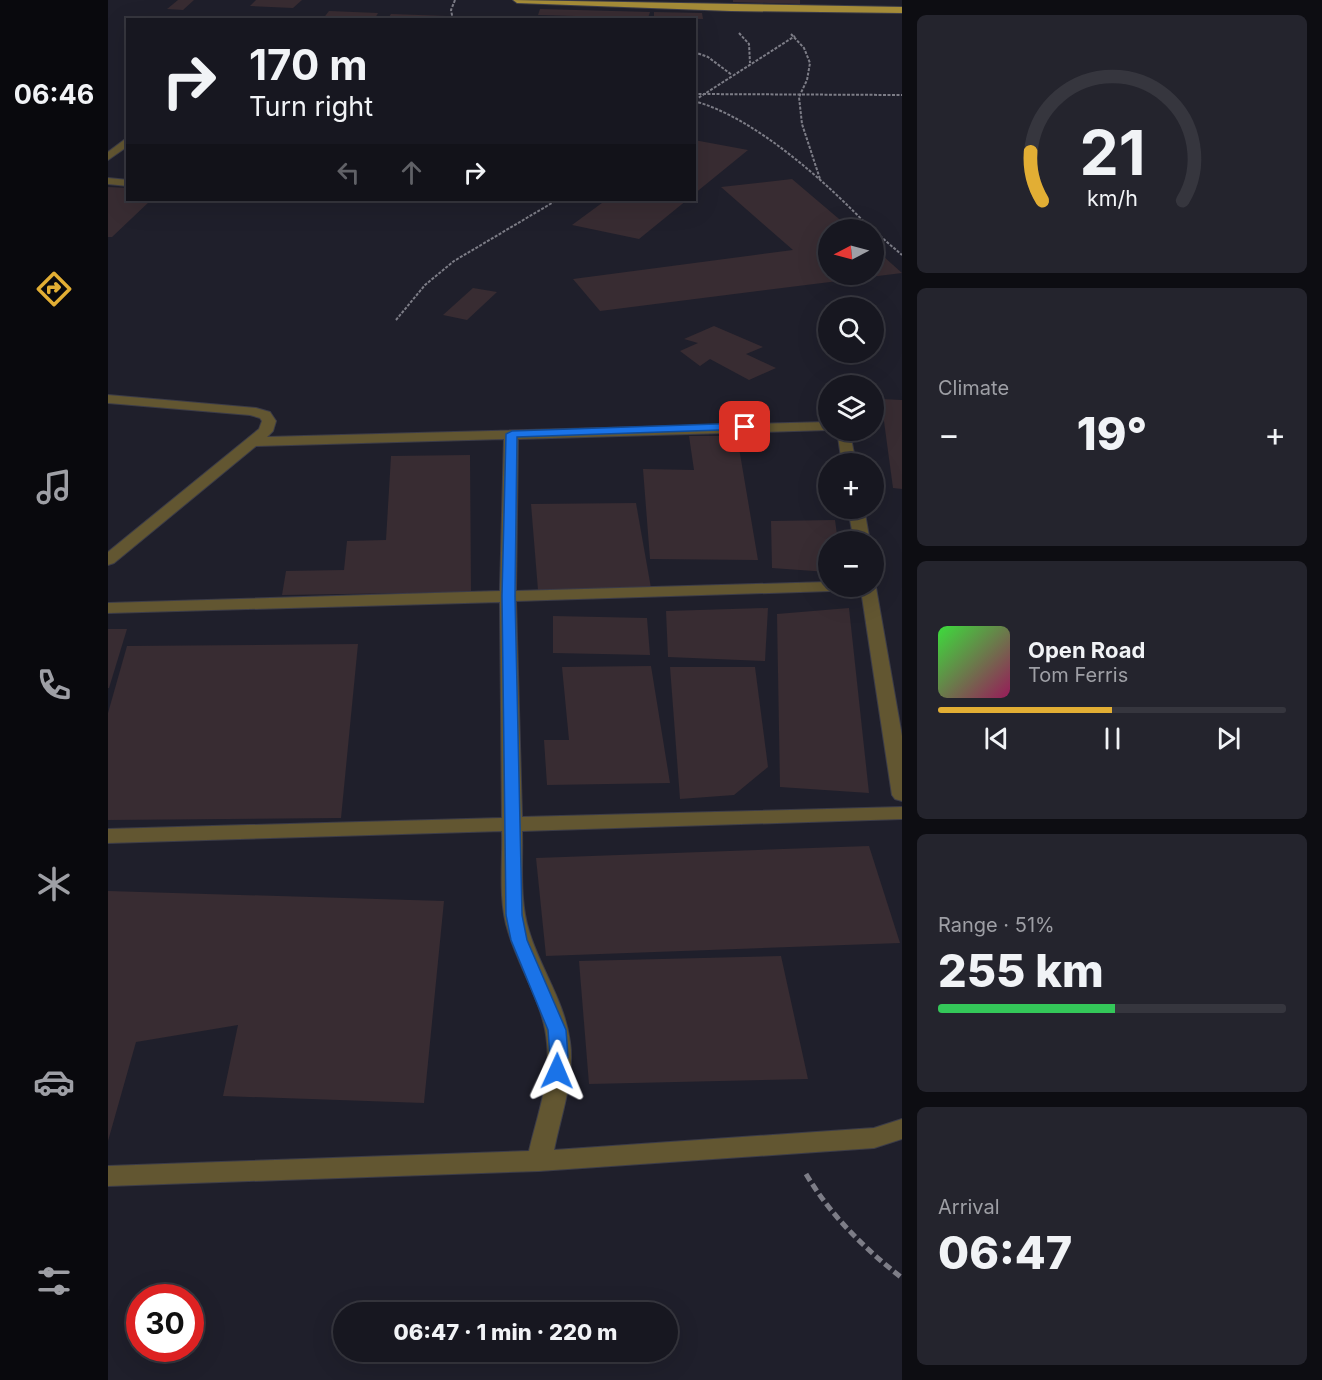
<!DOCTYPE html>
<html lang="en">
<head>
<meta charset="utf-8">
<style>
  :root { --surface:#171720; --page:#24242d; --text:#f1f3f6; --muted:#9e9fa5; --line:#36363e; --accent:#e2ae34 }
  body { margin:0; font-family:Inter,sans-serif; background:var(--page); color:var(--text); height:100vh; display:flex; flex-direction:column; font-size:22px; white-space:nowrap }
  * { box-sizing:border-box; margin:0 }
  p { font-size:20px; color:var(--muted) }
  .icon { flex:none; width:33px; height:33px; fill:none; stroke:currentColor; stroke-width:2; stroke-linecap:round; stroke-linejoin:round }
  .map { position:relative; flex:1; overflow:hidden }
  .details { display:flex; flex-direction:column; gap:15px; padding:15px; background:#0d0d12; width:420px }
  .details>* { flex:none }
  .guide { position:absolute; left:18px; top:18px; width:570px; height:183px; border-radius:0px; box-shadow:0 6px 24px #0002,0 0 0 2px var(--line); background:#171720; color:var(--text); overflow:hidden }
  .needle { width:39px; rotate:264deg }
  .fabs { position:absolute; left:710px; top:219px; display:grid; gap:12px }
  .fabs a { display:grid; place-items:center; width:66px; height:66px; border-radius:50%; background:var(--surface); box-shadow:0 6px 24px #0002,0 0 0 2px var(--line); font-size:30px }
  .speed { position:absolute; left:18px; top:1284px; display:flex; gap:12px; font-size:30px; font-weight:700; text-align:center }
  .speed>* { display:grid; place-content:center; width:78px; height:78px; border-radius:50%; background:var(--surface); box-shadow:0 6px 24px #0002,0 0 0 2px var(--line); line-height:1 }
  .speed .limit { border:9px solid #d22; background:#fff; color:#111 }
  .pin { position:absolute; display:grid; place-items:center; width:51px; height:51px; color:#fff; margin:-26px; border-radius:12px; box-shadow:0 3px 9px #0006 }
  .me { position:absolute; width:66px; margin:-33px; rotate:1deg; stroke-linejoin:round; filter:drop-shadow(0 0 4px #0008) }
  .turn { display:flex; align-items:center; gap:21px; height:126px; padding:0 24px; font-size:27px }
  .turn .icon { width:78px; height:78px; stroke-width:2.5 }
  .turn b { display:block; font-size:42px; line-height:51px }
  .lanes { display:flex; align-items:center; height:57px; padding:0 24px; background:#0003; justify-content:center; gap:30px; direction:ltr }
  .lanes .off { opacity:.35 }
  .big { font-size:45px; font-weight:800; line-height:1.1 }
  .details .card { flex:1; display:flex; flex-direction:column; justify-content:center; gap:9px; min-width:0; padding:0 21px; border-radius:9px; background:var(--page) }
  .details .dial { align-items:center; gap:0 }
  .dial svg { height:156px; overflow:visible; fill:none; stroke:var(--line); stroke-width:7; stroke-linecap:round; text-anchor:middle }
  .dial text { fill:var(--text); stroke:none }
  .song { display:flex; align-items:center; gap:18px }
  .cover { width:72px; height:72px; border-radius:9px; background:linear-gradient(135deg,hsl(120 70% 55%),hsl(330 70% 35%)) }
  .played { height:6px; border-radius:3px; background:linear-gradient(90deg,var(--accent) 50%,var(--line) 50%) }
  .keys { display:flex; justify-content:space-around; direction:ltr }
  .heat { display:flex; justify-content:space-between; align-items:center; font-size:33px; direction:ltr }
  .charge { height:9px; border-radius:4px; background:linear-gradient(90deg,#34c759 51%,var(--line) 0) }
  .trip { position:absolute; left:225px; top:1302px; width:345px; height:60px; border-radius:30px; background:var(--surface); box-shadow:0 6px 24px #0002,0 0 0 2px var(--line); font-weight:800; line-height:60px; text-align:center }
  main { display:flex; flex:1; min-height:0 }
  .menu { display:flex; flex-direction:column; width:108px; justify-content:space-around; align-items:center; background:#09090d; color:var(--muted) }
  .menu .icon { width:42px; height:42px }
  .menu .active { color:var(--accent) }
  .menu b { font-size:27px; color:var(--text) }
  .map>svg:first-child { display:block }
</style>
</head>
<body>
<main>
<nav class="menu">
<b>06:46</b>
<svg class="icon active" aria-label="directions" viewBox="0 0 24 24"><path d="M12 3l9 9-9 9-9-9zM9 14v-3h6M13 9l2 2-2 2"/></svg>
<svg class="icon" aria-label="music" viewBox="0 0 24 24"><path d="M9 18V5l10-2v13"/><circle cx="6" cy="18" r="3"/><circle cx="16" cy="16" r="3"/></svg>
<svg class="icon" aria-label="phone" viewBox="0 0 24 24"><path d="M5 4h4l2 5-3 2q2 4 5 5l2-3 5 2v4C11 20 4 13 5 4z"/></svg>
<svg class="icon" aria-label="climate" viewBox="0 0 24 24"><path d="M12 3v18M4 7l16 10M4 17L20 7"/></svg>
<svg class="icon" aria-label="car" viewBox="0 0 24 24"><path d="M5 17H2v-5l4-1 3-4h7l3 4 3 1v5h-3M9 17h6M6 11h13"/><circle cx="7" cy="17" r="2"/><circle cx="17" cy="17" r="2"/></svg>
<svg class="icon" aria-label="filters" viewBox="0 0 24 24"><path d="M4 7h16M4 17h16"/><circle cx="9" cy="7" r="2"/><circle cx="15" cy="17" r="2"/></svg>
</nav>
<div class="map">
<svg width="794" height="1380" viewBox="0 0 794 1380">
  <rect width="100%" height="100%" fill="#1f1f2b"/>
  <g fill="#382c32">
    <polygon points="70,0 86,0 75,10 59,9"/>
    <polygon points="148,0 194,0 185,8 142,6"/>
    <polygon points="625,0 692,0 692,4 625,2"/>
    <polygon points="432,9 542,12 540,18 430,15"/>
    <polygon points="221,11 270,13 266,20 214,20"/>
    <polygon points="546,12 594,13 595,19 546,18"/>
    <polygon points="283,14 339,16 337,20 279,20"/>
    <polygon points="586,140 640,150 586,194"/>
    <polygon points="684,179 744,230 720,230 720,274 765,274 765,247 794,273 492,311 465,279 685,250 613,187"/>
    <polygon points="0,187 20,188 20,200 43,200 4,237 0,237"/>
    <polygon points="498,200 579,200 531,239 464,225"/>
    <polygon points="365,288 389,292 359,320 335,315"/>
    <polygon points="606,326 655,347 638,354 668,368 641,380 602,359 592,366 572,351 590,343 576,339"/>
    <polygon points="773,399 794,400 794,489 785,488"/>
    <polygon points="581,436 629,436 650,560 542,559 535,469 586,470"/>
    <polygon points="362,455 363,592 174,595 178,571 236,570 239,541 278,540 283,456"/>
    <polygon points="528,503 543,588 430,590 423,504"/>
    <polygon points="727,520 730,542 720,542 720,572 664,568 663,521"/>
    <polygon points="660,608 657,661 560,657 558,611"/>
    <polygon points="741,608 761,793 672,787 669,614"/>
    <polygon points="445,616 539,618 542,655 445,653"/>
    <polygon points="0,629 19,629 1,688 0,688"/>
    <polygon points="250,644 233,818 0,820 0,713 19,646"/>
    <polygon points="543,666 562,783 439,785 436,740 461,740 454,667"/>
    <polygon points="562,667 647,667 660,767 626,795 572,799"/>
    <polygon points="761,846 792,943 438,956 428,858"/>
    <polygon points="0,891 336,901 316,1103 115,1096 130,1025 28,1042 0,1141"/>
    <polygon points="673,956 700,1079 481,1084 471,961"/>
  </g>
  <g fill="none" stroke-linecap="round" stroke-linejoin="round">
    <g stroke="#3c3c48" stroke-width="2">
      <g id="minor">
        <polygon points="20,137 20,146 0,160 0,152"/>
        <polygon points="0,178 20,180 20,186 0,184"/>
        <path d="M0,395L148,408L162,412L168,421L165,431L159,437L720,422V430L410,439L408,591L720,582V586H765V582H767L794,736V801L787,799L784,795L753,590L408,601L414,817L794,807V819L414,831C415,863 411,900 421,931C432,968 457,1002 462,1042C467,1078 453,1115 446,1150L766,1128L794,1119V1139L766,1148L431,1171L0,1186V1166L421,1151C429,1116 443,1080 439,1043C436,1004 411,969 400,931C390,900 395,863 394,831L0,843V829L394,818L392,602L0,613V603L392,591L396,439L148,446L6,563L0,565V552L151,429L154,421L152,418L142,415L0,403Z"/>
        <polygon points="725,430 740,430 742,433 748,464 734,464 730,437"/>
        <polygon points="740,508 756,508 762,542 746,542"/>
      </g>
    </g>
    <g stroke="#3c3c48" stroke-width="2">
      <polygon id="major" points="405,0 794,7 794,13 623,11 409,3"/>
    </g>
    <g stroke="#7d7d87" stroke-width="2" stroke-dasharray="3 1.5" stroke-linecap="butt">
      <polyline points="345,20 343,10 347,0"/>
      <polyline points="631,33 641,44 642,63"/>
      <polyline points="683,34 696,48 702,63 699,80 691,97 694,124 712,179"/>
      <polyline points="586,52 600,57 624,75"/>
      <polyline points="586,94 794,95"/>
      <polyline points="587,100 687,36"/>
      <path d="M586,101C648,118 719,183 764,230"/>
      <polyline points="765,230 794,255"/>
      <polyline points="288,320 317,285 346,261 449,200"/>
    </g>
    <path stroke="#7d7d87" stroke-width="5" stroke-dasharray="8 4" stroke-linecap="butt" d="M698,1174C723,1216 756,1248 794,1278"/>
    <use href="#minor" fill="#625631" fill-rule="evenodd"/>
    <use href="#major" fill="#a48b38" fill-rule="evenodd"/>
  </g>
  <polygon fill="#1a73e8" stroke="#114b97" stroke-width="1.5" points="637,423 641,424 641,429 409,437 407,596 414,915 419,940 458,1030 460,1057 455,1076 449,1078 443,1076 440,1071 442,1057 440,1030 403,940 398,915 394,596 398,434 404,431"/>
</svg>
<div class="fabs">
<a><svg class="needle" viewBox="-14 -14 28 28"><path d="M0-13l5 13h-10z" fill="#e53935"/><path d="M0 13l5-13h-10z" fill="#9e9fa5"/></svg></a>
<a><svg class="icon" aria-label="search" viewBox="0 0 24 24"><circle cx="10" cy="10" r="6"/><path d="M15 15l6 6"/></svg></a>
<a><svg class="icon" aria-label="layers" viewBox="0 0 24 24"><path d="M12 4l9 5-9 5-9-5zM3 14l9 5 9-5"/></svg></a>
<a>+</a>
<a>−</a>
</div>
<div class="speed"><div class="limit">30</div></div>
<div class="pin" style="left:637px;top:427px;background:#d93025"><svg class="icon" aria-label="arrive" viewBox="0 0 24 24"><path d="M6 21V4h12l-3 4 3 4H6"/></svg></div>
<svg class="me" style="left:449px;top:1071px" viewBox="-20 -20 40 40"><path d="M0-17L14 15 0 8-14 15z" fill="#1a73e8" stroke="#fff" stroke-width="4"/></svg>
<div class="trip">06:47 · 1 min · 220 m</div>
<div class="guide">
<div class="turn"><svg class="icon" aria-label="right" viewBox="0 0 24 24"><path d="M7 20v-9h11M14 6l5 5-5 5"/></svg><div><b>170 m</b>Turn right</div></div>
<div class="lanes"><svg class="icon off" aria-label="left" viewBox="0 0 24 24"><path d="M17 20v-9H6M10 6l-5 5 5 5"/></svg><svg class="icon off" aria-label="ahead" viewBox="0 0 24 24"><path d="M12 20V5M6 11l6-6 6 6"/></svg><svg class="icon" aria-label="right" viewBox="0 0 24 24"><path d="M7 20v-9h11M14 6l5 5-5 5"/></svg></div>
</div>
</div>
<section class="details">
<div class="card dial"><svg viewBox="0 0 100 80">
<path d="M14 69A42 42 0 1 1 86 69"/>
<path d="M14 69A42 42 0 0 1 8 44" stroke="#e2ae34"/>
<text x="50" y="56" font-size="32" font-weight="700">21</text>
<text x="50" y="72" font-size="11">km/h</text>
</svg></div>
<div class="card"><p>Climate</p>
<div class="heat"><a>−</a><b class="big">19°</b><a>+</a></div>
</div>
<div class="card">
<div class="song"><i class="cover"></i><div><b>Open Road</b><p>Tom Ferris</p></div></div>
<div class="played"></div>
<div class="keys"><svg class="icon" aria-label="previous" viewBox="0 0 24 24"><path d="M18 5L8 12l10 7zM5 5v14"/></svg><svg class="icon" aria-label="pause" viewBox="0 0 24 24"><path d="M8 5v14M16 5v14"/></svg><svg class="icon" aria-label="next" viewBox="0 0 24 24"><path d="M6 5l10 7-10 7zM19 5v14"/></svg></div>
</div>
<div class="card"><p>Range · 51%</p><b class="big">255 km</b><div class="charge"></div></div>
<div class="card"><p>Arrival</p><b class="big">06:47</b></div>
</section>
</main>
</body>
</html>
